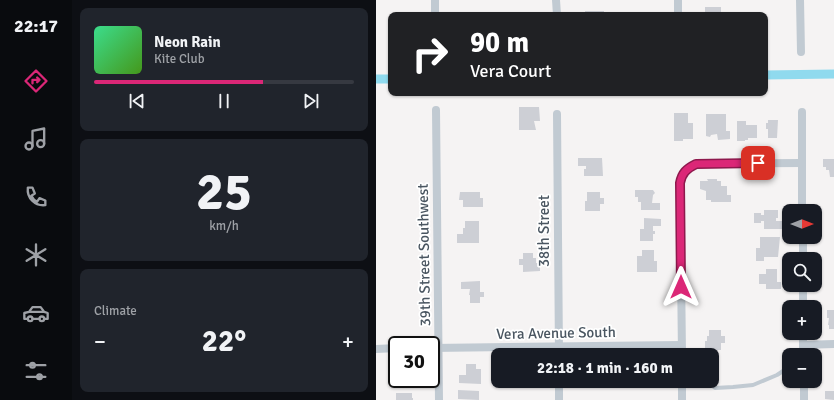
<!DOCTYPE html>
<html lang="en">
<head>
<meta charset="utf-8">
<style>
  :root { --surface:#171b24; --page:#20242c; --text:#f1f3f6; --muted:#9ea1a6; --line:#363941; --accent:#db2777 }
  body { margin:0; font-family:Signika,sans-serif; background:var(--page); color:var(--text); height:100vh; display:flex; flex-direction:column; font-size:15px; white-space:nowrap }
  * { box-sizing:border-box; margin:0 }
  p { font-size:13px; color:var(--muted) }
  .icon { flex:none; width:22px; height:22px; fill:none; stroke:currentColor; stroke-width:2; stroke-linecap:round; stroke-linejoin:round }
  .map { position:relative; flex:1; overflow:hidden }
  .panel { display:flex; flex-direction:column; gap:8px; padding:8px; background:#0d0f14; width:304px }
  .panel>* { flex:none }
  .banner { position:absolute; left:12px; top:12px; width:380px; height:84px; border-radius:8px; box-shadow:0 1px 3px #0004; background:#202124; color:#fff; overflow:hidden }
  .needle { width:26px; rotate:90deg }
  .controls { position:absolute; left:406px; top:204px; display:grid; gap:8px }
  .controls a { display:grid; place-items:center; width:40px; height:40px; border-radius:8px; background:var(--surface); box-shadow:0 1px 3px #0004; font-size:20px }
  .speed { position:absolute; left:12px; top:336px; display:flex; gap:8px; font-size:20px; font-weight:700; text-align:center }
  .speed>* { display:grid; place-content:center; width:52px; height:52px; border-radius:50%; background:var(--surface); box-shadow:0 1px 3px #0004; line-height:1 }
  .speed .limit { border:2px solid #111; border-radius:6px; background:#fff; color:#111 }
  .pin { position:absolute; display:grid; place-items:center; width:34px; height:34px; color:#fff; margin:-17px; border-radius:8px; box-shadow:0 2px 6px #0006 }
  .me { position:absolute; width:44px; margin:-22px; rotate:0deg; stroke-linejoin:round; filter:drop-shadow(0 0 3px #0008) }
  .turn { display:flex; align-items:center; gap:14px; height:84px; padding:0 16px; font-size:18px }
  .turn .icon { width:52px; height:52px; stroke-width:2.5 }
  .turn b { display:block; font-size:28px; line-height:34px }
  .big { font-size:30px; font-weight:700; line-height:1.1 }
  .panel .card { flex:1; display:flex; flex-direction:column; justify-content:center; gap:6px; min-width:0; padding:0 14px; border-radius:8px; background:var(--page) }
  .panel .dial { align-items:center; gap:0 }
  .dial b { font-size:52px; line-height:1 }
  .song { display:flex; align-items:center; gap:12px }
  .cover { width:48px; height:48px; border-radius:6px; background:linear-gradient(135deg,hsl(150 70% 55%),hsl(100 70% 35%)) }
  .played { height:4px; border-radius:2px; background:linear-gradient(90deg,var(--accent) 65%,var(--line) 65%) }
  .keys { display:flex; justify-content:space-around; direction:ltr }
  .heat { display:flex; justify-content:space-between; align-items:center; font-size:22px; direction:ltr }
  .trip { position:absolute; left:115px; top:348px; width:228px; height:40px; border-radius:8px; background:var(--surface); box-shadow:0 1px 3px #0004; font-weight:700; line-height:40px; text-align:center }
  main { display:flex; flex:1; min-height:0 }
  .menu { display:flex; flex-direction:column; width:72px; justify-content:space-around; align-items:center; background:#090b0e; color:var(--muted) }
  .menu .icon { width:28px; height:28px }
  .menu .active { color:var(--accent) }
  .menu b { font-size:18px; color:var(--text) }
  .map>svg:first-child { display:block }
</style>
</head>
<body>
<main>
<nav class="menu">
<b>22:17</b>
<svg class="icon active" aria-label="directions" viewBox="0 0 24 24"><path d="M12 3l9 9-9 9-9-9zM9 14v-3h6M13 9l2 2-2 2"/></svg>
<svg class="icon" aria-label="music" viewBox="0 0 24 24"><path d="M9 18V5l10-2v13"/><circle cx="6" cy="18" r="3"/><circle cx="16" cy="16" r="3"/></svg>
<svg class="icon" aria-label="phone" viewBox="0 0 24 24"><path d="M5 4h4l2 5-3 2q2 4 5 5l2-3 5 2v4C11 20 4 13 5 4z"/></svg>
<svg class="icon" aria-label="climate" viewBox="0 0 24 24"><path d="M12 3v18M4 7l16 10M4 17L20 7"/></svg>
<svg class="icon" aria-label="car" viewBox="0 0 24 24"><path d="M5 17H2v-5l4-1 3-4h7l3 4 3 1v5h-3M9 17h6M6 11h13"/><circle cx="7" cy="17" r="2"/><circle cx="17" cy="17" r="2"/></svg>
<svg class="icon" aria-label="filters" viewBox="0 0 24 24"><path d="M4 7h16M4 17h16"/><circle cx="9" cy="7" r="2"/><circle cx="15" cy="17" r="2"/></svg>
</nav>
<section class="panel">
<div class="card">
<div class="song"><i class="cover"></i><div><b>Neon Rain</b><p>Kite Club</p></div></div>
<div class="played"></div>
<div class="keys"><svg class="icon" aria-label="previous" viewBox="0 0 24 24"><path d="M18 5L8 12l10 7zM5 5v14"/></svg><svg class="icon" aria-label="pause" viewBox="0 0 24 24"><path d="M8 5v14M16 5v14"/></svg><svg class="icon" aria-label="next" viewBox="0 0 24 24"><path d="M6 5l10 7-10 7zM19 5v14"/></svg></div>
</div>
<div class="card dial"><b>25</b><p>km/h</p></div>
<div class="card"><p>Climate</p>
<div class="heat"><a>−</a><b class="big">22°</b><a>+</a></div>
</div>
</section>
<div class="map">
<svg width="458" height="400" viewBox="0 0 458 400">
  <rect width="100%" height="100%" fill="#f5f3f3"/>
  <g fill="none" stroke-linecap="round" stroke-linejoin="round">
    <g stroke="#90daee" stroke-width="9">
      <polyline points="389,75 458,74"/>
      <polyline points="0,79 15,79"/>
    </g>
  </g>
  <g fill="#cdcfd5">
    <rect x="329" y="7" width="16" height="8"/>
    <rect x="209" y="11" width="19" height="4"/>
    <polygon points="143,107 163,107 164,121 158,121 160,130 143,130"/>
    <polygon points="298,113 312,113 312,123 317,123 317,139 307,139 307,141 298,141"/>
    <polygon points="330,114 350,114 350,131 354,131 354,139 342,140 341,134 335,135 334,137 330,136"/>
    <polygon points="392,120 402,120 401,138 392,138 392,129 390,129 390,123 392,123"/>
    <polygon points="361,121 370,121 370,125 381,125 381,138 372,138 372,140 369,140 369,138 369,141 361,141"/>
    <polygon points="202,158 226,158 227,176 208,176 208,169 210,169 210,166 202,166"/>
    <polygon points="447,159 458,159 458,177 454,177 453,170 450,170 450,167 447,167"/>
    <polygon points="331,179 341,179 341,181 345,181 345,186 351,186 351,195 355,195 355,202 335,202 335,200 330,200 330,191 324,189 324,181 332,181"/>
    <polygon points="259,190 277,190 279,193 277,195 276,203 284,203 284,210 265,210 265,202 262,202 262,197 259,197"/>
    <polygon points="84,192 104,192 104,198 107,198 107,207 87,207 87,200 83,200"/>
    <polygon points="211,192 224,192 224,198 228,198 228,204 224,204 224,211 209,211 209,201 211,201"/>
    <polygon points="388,210 402,210 402,218 400,218 400,221 407,221 407,229 388,229 388,221 385,221 385,223 378,223 378,213 385,213 385,215 388,215"/>
    <polygon points="268,218 285,219 285,226 277,226 277,231 279,231 279,234 277,234 277,241 264,241 264,229 268,229"/>
    <polygon points="89,221 103,221 103,243 81,243 81,234 87,234 87,228 89,228"/>
    <polygon points="384,237 404,237 402,257 388,257 388,261 380,261 380,248 384,248"/>
    <polygon points="266,250 278,250 278,261 281,261 281,272 261,272 261,256 266,256"/>
    <polygon points="147,253 157,253 157,258 160,258 160,263 164,263 164,271 147,272 147,265 143,265 143,259 147,259"/>
    <polygon points="390,269 401,269 401,282 405,282 405,289 390,289 390,284 383,284 383,274 390,274"/>
    <polygon points="104,281 104,292 108,292 108,297 104,297 104,303 94,303 94,295 93,295 94,289 85,289 85,282"/>
    <polygon points="451,310 458,310 458,329 453,329 453,325 452,325 453,318 451,318"/>
    <polygon points="333,330 345,330 345,336 349,336 349,343 345,343 345,350 329,350 329,341 331,341 331,336 333,336"/>
    <polygon points="90,364 100,364 100,369 105,369 105,384 83,383 83,375 90,375"/>
    <polygon points="82,390 103,391 103,400 82,399"/>
    <polygon points="449,391 458,391 458,400 449,399"/>
    <polygon points="20,393 36,393 36,398 37,398 37,400 20,400"/>
  </g>
  <g fill="none" stroke-linecap="round" stroke-linejoin="round">
    <polyline stroke="#c1cad2" stroke-width="4" points="330,381 339,388 357,387 377,385 401,375 413,367"/>
    <g stroke="#c1cad2" stroke-width="8">
      <polyline points="59,0 59,15"/>
      <polyline points="180,0 181,15"/>
      <polyline points="302,0 302,15"/>
      <polyline points="424,0 425,52"/>
      <polyline points="60,110 63,400"/>
      <polyline points="426,112 426,211"/>
      <polyline points="181,114 183,355"/>
      <polyline points="427,237 427,259"/>
      <polyline points="427,285 427,307"/>
      <polyline points="427,333 427,355"/>
      <polyline points="427,345 458,344"/>
      <polyline points="55,348 305,345"/>
      <polyline points="0,349 21,348"/>
      <path d="M306,355L304,183C306,173 310,169 319,164L426,163"/>
      <polyline points="183,381 183,400"/>
      <polyline points="306,381 306,400"/>
      <polyline points="428,381 428,400"/>
    </g>
  </g>
  <g fill="none" stroke-linecap="round" stroke-linejoin="round">
    <g stroke="#8e194d" stroke-width="10">
      <path id="route" d="M305,287L304,183C306,173 310,169 320,164L382,163"/>
    </g>
    <use href="#route" stroke="#db2777" stroke-width="7"/>
  </g>
  <g text-anchor="middle" stroke-width="3.5" stroke-linejoin="round" paint-order="stroke">
    <g font-size="15" fill="#4a5661" stroke="#fff">
      <text transform="translate(168 231) rotate(-90)" y="5">38th Street</text>
      <text transform="translate(48 255) rotate(-91)" y="5">39th Street Southwest</text>
      <text transform="translate(180 333) rotate(-1)" y="5">Vera Avenue South</text>
    </g>
  </g>
</svg>
<div class="controls">
<a><svg class="needle" viewBox="-14 -14 28 28"><path d="M0-13l5 13h-10z" fill="#e53935"/><path d="M0 13l5-13h-10z" fill="#9ea1a6"/></svg></a>
<a><svg class="icon" aria-label="search" viewBox="0 0 24 24"><circle cx="10" cy="10" r="6"/><path d="M15 15l6 6"/></svg></a>
<a>+</a>
<a>−</a>
</div>
<div class="speed"><div class="limit">30</div></div>
<div class="pin" style="left:382px;top:163px;background:#d93025"><svg class="icon" aria-label="arrive" viewBox="0 0 24 24"><path d="M6 21V4h12l-3 4 3 4H6"/></svg></div>
<svg class="me" style="left:305px;top:287px" viewBox="-20 -20 40 40"><path d="M0-17L14 15 0 8-14 15z" fill="#db2777" stroke="#fff" stroke-width="4"/></svg>
<div class="trip">22:18 · 1 min · 160 m</div>
<div class="banner">
<div class="turn"><svg class="icon" aria-label="right" viewBox="0 0 24 24"><path d="M7 20v-9h11M14 6l5 5-5 5"/></svg><div><b>90 m</b>Vera Court</div></div>
</div>
</div>
</main>
</body>
</html>
